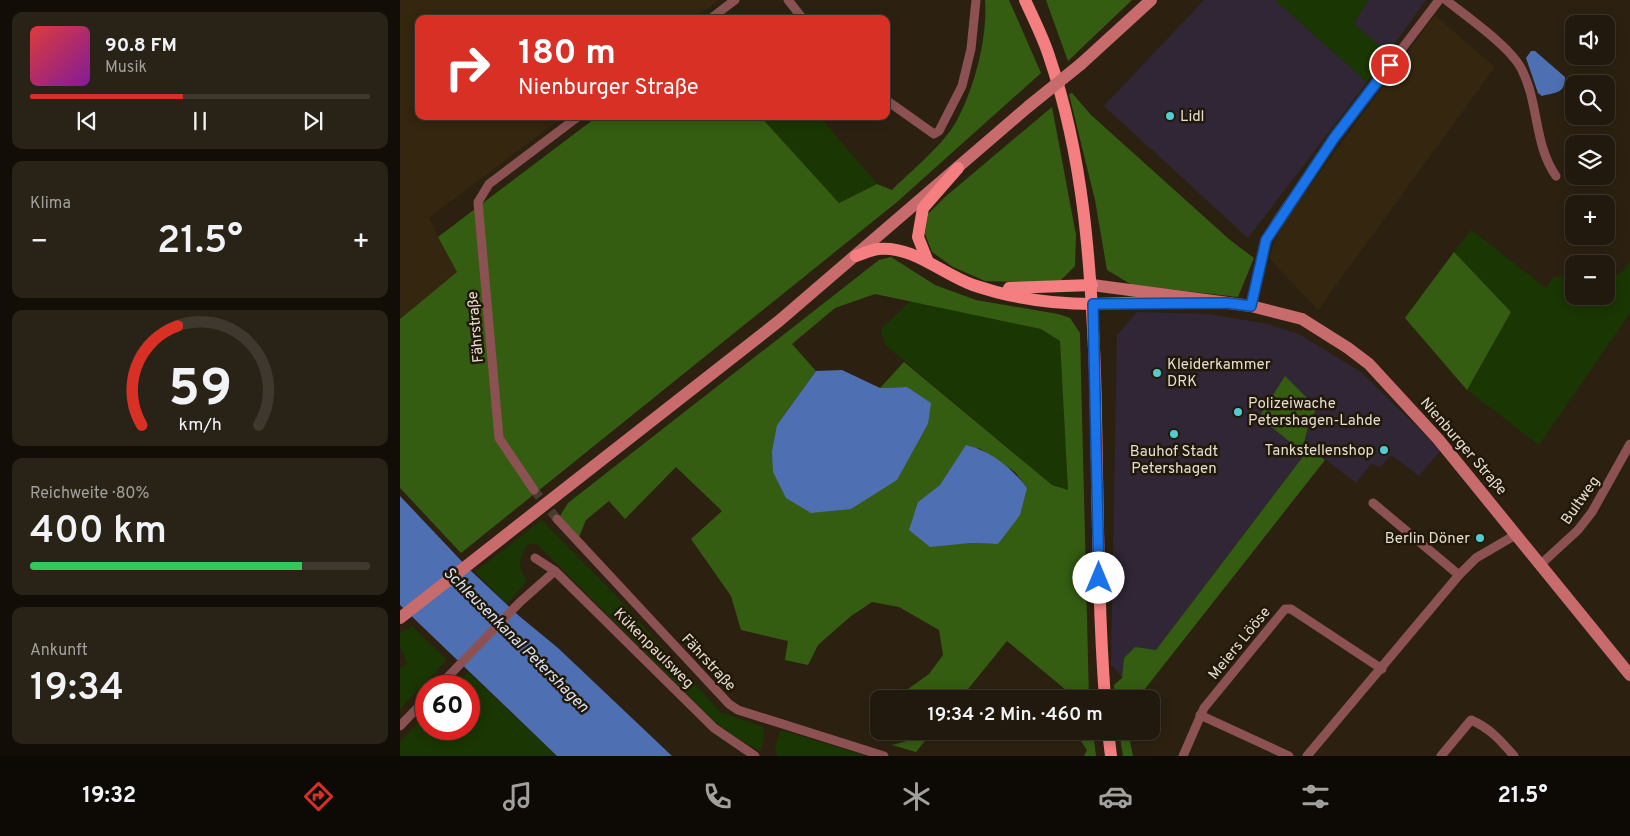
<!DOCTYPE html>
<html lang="de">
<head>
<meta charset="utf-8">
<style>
  :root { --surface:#21190d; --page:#292216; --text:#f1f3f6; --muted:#a2a09d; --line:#3e382e; --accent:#d93025 }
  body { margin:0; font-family:Overpass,sans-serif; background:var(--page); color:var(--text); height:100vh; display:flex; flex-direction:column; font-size:19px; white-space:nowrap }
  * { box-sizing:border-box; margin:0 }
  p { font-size:16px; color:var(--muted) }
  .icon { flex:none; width:28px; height:28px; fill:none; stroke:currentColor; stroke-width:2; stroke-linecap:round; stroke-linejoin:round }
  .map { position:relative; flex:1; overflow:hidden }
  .side { display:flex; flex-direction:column; gap:12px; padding:12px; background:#120e07; width:400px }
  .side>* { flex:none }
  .top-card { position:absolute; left:15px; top:15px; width:475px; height:105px; border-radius:10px; box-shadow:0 2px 12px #0003,0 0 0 1px var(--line); background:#d93025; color:#fff; overflow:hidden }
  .controls { position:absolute; left:1165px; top:15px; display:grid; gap:10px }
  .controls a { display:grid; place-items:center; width:50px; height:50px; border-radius:10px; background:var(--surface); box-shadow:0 2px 12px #0003,0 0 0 1px var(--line); font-size:25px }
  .speed { position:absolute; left:15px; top:675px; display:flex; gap:10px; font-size:25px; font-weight:700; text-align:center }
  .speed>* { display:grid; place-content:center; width:65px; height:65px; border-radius:50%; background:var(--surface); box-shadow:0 2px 12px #0003,0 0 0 1px var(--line); line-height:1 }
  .speed .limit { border:8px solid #d22; background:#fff; color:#111 }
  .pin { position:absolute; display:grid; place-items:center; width:42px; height:42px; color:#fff; margin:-21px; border:2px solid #fff; border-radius:50%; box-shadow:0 1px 5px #0007 }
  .me { position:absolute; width:55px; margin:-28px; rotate:0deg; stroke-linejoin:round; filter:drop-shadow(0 0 4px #0008) }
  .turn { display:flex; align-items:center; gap:18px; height:105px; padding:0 20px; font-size:22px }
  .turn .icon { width:65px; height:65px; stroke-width:2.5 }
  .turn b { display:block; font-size:35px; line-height:42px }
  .big { font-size:38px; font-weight:600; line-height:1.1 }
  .side .tile { flex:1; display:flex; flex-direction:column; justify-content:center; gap:8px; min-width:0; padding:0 18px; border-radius:10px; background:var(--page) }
  .side .dial { align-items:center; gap:0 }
  .dial svg { height:130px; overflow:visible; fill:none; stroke:var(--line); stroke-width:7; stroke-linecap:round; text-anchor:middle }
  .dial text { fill:var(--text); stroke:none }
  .song { display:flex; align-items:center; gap:15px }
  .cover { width:60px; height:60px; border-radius:8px; background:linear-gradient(135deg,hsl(0 70% 55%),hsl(290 70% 35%)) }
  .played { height:5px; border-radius:2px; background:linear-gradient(90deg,var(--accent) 45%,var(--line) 45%) }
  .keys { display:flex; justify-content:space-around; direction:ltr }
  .heat { display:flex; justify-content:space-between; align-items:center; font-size:28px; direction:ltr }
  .charge { height:8px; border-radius:4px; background:linear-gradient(90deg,#34c759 80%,var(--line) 0) }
  .trip { position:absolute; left:470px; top:690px; width:290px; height:50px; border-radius:10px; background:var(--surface); box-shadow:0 2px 12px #0003,0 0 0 1px var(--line); font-weight:600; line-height:50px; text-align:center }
  .tab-bar { display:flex; height:80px; justify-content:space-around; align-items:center; background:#0d0a05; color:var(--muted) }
  .tab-bar .icon { width:35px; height:35px }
  .tab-bar .on { color:var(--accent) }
  .tab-bar b { font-size:22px; color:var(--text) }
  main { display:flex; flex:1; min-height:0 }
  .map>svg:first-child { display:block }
</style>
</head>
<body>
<main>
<section class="side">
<div class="tile">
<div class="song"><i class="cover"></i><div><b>90.8 FM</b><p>Musik</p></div></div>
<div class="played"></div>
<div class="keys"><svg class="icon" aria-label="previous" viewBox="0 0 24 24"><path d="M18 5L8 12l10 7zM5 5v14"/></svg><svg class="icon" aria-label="pause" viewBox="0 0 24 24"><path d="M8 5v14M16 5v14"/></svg><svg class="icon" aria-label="next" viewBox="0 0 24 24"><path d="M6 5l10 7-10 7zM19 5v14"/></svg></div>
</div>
<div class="tile"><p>Klima</p>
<div class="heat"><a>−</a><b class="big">21.5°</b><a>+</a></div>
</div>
<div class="tile dial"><svg viewBox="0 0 100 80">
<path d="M14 69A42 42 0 1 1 86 69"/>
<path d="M14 69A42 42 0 0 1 36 8" stroke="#d93025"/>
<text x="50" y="56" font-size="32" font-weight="700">59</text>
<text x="50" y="72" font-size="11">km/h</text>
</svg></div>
<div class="tile"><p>Reichweite · 80%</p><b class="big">400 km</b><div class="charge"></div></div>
<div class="tile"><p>Ankunft</p><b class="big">19:34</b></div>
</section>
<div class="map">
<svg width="1230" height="756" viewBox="0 0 1230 756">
  <rect width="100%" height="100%" fill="#2c2111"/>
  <g fill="#302635">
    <polygon points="804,0 875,0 967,82 848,238 704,106"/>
    <polygon points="968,0 1026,0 988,53 954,24"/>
    <polygon points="737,312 809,314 868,324 899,334 961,372 1041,450 1019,476 991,455 981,467 971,464 956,483 904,443 909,423 917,408 885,377 905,454 756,650 724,658 722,678 711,664 717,335"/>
  </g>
  <g fill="#34260f">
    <polygon points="0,0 319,0 294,19 19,19 19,116 164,116 29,218 57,272 0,319"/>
    <polygon points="1035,15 1095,67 918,310 869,258 873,246 883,223"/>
  </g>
  <g fill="#1a3602">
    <polygon points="875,0 968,0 954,24 988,53 967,82"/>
    <polygon points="360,116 419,116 477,184 439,203"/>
    <polygon points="1071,230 1146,288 1154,277 1174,276 1174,296 1206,296 1206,275 1220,274 1230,262 1230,313 1139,445 1067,390 1111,312 1054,252"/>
    <polygon points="511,301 641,329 660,341 668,490 652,485 485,345 481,329"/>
    <path d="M142,520L218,598L320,712L363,727L364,736L361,751L342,742L315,722L136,543L127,545C118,559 118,567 127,581L107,604L75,572Z"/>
    <polygon points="12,626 47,660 0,709 0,668 7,663 0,646 0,633"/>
    <polygon points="68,672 157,756 0,756 0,742 26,714 26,729 69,729 69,686 53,686"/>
    <polygon points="381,730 466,756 377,756 375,747"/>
  </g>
  <g fill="#345d12" fill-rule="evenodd">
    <path d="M585,0H609L641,73L497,202L61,553L0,488V319L57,272L38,237L198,116H360L439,203L477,184L492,190C511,171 543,145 556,122C574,90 588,37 585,0Z"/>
    <polygon points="646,0 732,0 668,61"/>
    <polygon points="672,93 691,115 830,240 854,258 838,297 732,285 707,270 695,200 669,94"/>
    <polygon points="652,107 676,235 675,266 658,283 585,281 553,267 532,252 525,234 528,214 545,197"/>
    <polygon points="1054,252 1111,312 1067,390 1005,318"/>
    <path d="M491,257L535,285L576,300L658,314L670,318L680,333L689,699H677L607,641L560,699H516L508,689L529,674L543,655L539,630L499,607L472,602L451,616L418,645L408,665L385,660L388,641L341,630L331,596L291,539L322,511L276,467L225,519L209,501L186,520L179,537L160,516L168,503L479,260ZM475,294L641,329L660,341L668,490L652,485L504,362L480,388L507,387L528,424L497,479L377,425L416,371L392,344L435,308ZM579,448L615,472L627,488L598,544L570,543L518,502L540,486Z"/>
    <polygon points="885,376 917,408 909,423 904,443 925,460 737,699 715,699 714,685 722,678 724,658 735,647 756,650 905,454 859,417"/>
    <polygon points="520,731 533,731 516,752 492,745 514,739"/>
    <polygon points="693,731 696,756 684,756 687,750 674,731"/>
    <polygon points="719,731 728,731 733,756 723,756"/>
  </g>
  <g fill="#4e6fb2">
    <path d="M1131,51H1135L1165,77C1165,94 1156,92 1142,96L1138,93L1126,58Z"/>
    <polygon points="442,370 480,388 507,387 531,403 528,424 497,480 451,509 411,513 386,498 373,472 372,452 377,425 416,371"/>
    <path d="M566,445C591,451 612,468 627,488L620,515L598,544L570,543L530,547L509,530L518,502L540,485Z"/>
    <polygon points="0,496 70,570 118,615 158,648 272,756 157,756 0,605"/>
  </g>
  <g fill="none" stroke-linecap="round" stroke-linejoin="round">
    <polyline stroke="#483d2e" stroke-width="9" stroke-dasharray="9 4.5" stroke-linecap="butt" points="134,490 157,519"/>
    <g stroke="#8c5253" stroke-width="9">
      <polyline points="388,0 403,19"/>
      <path d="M1046,0C1067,17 1111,47 1122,70C1139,104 1134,145 1156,176"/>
      <polyline points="310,19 335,0"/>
      <polyline points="486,100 534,134 539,131 562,86 571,49 576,0"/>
      <polyline points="851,306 866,240 878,219 934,138 1039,0"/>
      <polyline points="134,490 99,438 78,202 89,184 179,116"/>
      <polyline points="973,503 1059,575"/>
      <polyline points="157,519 329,704 338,710 484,756"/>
      <polyline points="135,558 155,571 314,728 355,756"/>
      <polyline points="1141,564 1178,530 1192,512 1230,444"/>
      <polyline points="39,686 120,602 155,571"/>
      <polyline points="800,715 889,756"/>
      <polyline points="0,726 26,699"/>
      <polyline points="783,756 804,708 885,609 891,609 982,669"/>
      <polyline points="907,756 1059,575 1076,558 1117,534"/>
      <path d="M1041,756L1071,720C1090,728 1101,741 1114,756"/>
    </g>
    <g stroke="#c86b6d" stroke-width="12">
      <polyline points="681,64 751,0"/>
      <polyline points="692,285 851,306 902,319 948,348 969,364 1038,439 1230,675"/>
      <polyline points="693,304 760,302"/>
      <polyline points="0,618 379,321 629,106"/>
    </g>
    <g stroke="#f57e81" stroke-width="12">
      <path d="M625,0C633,18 643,37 649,56C684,158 691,266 695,373C698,482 697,590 705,699"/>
      <path d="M456,256C463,254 470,250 478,249C512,245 542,274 573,285C611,298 653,304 693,304"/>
      <polyline points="528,262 518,237 523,208 558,168"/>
      <polyline points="609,288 692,285"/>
      <polyline points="708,731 711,756"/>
    </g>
    <polyline stroke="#c86b6d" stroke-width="12" points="629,106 681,64"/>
  </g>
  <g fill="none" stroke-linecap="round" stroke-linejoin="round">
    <g stroke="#114b97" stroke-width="12">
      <polyline id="route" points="699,578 693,304 827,303 851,306 866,240 934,138 990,65"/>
    </g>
    <use href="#route" stroke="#1a73e8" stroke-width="9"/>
  </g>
  <g fill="#51ccd3" stroke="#221808" stroke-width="2">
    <circle cx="770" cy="116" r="5"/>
    <circle cx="757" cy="373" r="5"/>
    <circle cx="838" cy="412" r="5"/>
    <circle cx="774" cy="434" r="5"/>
    <circle cx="984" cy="450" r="5"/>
    <circle cx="1080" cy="538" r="5"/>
  </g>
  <g text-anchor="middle" stroke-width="5" stroke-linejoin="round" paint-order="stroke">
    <g font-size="15" fill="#e4ddd3" stroke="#221808" text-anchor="start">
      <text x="780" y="121">Lidl</text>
      <text x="767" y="369">Kleiderkammer<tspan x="767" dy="17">DRK</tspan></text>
      <text x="848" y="408">Polizeiwache<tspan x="848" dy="17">Petershagen-Lahde</tspan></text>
      <text x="974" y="455" text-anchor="end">Tankstellenshop</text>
      <text x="774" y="456" text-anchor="middle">Bauhof Stadt<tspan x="774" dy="17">Petershagen</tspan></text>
      <text x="1070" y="543" text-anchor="end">Berlin Döner</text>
    </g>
    <g font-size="15" fill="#e4ddd3" stroke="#221808">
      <text transform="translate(75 327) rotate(-95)" y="5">Fährstraße</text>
      <text transform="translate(1064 446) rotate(49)" y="5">Nienburger Straße</text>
      <text transform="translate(1180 500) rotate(-55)" y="5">Bultweg</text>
      <text transform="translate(839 643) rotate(-51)" y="5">Meiers Lööse</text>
      <text transform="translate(254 648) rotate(45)" y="5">Kükenpaulsweg</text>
      <text transform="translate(309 662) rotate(47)" y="5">Fährstraße</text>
    </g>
    <g font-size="16" font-style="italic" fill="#d8e2f6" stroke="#221808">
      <text transform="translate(117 639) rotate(45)" y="6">Schleusenkanal Petershagen</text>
    </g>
  </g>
</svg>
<div class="controls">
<a><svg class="icon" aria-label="sound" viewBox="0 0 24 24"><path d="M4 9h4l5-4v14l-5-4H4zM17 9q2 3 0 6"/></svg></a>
<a><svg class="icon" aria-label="search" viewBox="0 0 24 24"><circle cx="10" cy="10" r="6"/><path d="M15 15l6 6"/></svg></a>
<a><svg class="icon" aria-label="layers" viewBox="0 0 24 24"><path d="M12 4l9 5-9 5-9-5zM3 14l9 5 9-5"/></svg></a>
<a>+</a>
<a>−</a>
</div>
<div class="speed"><div class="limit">60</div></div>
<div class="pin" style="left:990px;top:65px;background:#d93025"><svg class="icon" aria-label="arrive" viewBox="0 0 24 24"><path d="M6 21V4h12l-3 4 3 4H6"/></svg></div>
<svg class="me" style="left:699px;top:578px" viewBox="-20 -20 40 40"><circle r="19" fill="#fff"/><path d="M0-13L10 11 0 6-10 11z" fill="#1a73e8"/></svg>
<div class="trip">19:34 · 2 Min. · 460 m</div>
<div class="top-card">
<div class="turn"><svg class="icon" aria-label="right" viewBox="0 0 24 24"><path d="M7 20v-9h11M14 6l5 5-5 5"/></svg><div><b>180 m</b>Nienburger Straße</div></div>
</div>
</div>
</main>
<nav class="tab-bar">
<b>19:32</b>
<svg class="icon on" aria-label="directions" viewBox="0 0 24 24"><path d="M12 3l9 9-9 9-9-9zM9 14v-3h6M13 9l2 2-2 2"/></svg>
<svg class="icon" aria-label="music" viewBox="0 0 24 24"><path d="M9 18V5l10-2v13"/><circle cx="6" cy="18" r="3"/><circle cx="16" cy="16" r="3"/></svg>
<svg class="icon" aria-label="phone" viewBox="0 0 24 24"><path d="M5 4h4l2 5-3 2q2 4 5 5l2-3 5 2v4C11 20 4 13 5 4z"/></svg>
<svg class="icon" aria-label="climate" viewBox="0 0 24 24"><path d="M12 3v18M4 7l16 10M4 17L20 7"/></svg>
<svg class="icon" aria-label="car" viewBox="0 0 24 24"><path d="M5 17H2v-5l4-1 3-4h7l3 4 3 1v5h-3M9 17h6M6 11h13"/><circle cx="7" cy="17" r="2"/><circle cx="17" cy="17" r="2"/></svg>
<svg class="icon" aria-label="filters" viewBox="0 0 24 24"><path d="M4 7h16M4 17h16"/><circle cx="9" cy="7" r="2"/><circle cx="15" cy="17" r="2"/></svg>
<b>21.5°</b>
</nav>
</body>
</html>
